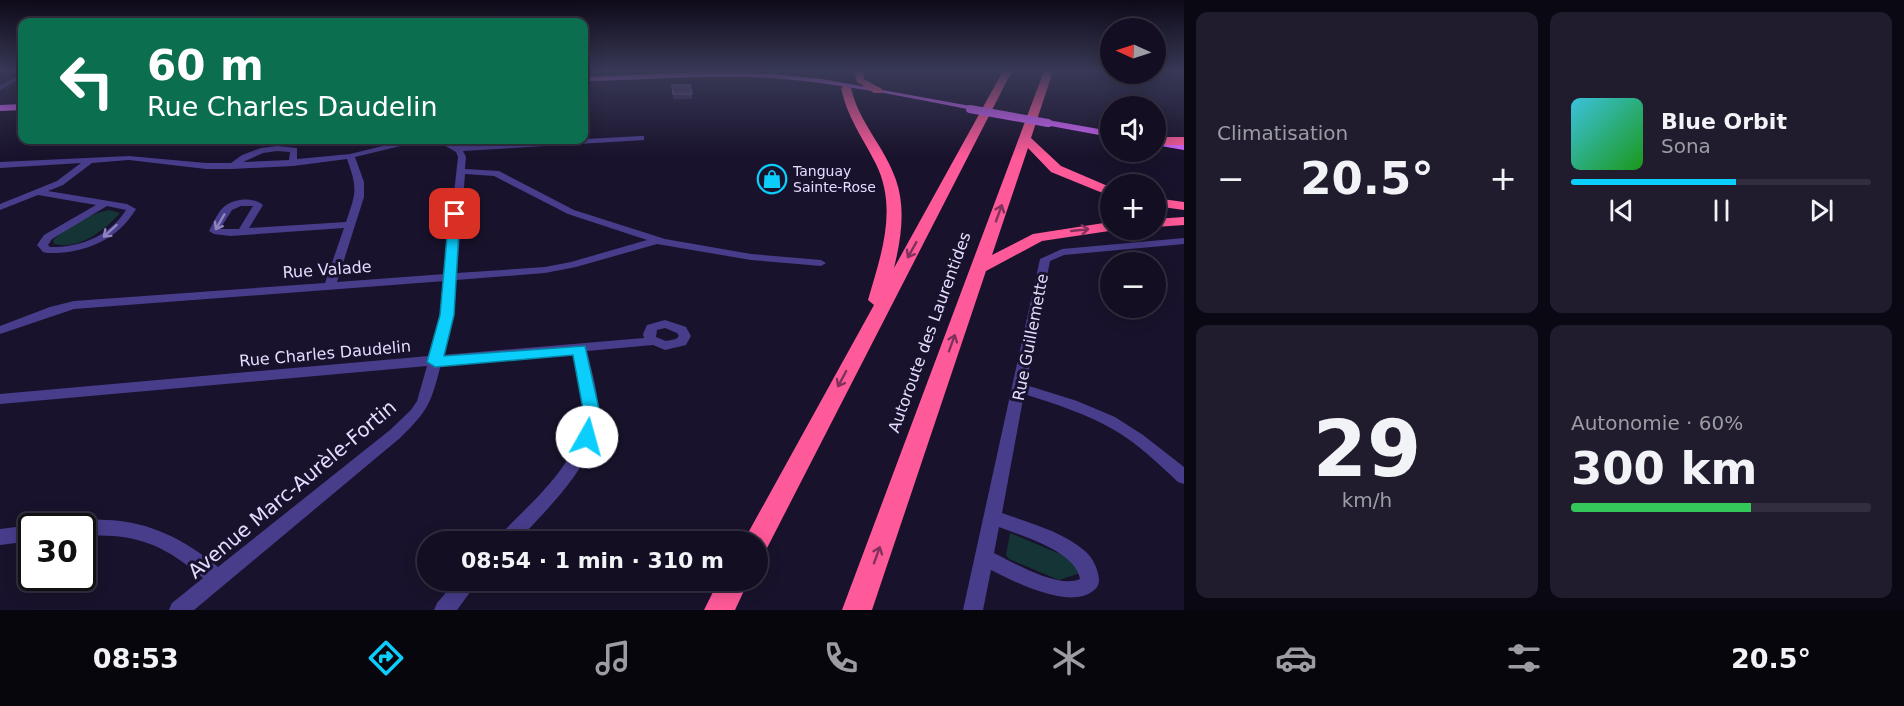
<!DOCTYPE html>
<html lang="fr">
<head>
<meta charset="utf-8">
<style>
  :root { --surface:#130e21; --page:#201c2e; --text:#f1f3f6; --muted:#9d9ca5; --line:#322e3f; --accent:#0bcefd }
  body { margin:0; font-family:"DejaVu Sans",sans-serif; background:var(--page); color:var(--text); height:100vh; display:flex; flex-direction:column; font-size:22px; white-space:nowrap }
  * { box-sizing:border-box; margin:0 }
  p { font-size:20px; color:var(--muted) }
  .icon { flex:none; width:33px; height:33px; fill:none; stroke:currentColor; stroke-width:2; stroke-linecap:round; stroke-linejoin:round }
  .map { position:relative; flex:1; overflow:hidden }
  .sheet { display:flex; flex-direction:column; gap:12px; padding:12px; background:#0a0812; width:720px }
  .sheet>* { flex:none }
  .top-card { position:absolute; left:18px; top:18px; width:570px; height:126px; border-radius:12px; box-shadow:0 3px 15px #0003,0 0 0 2px var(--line); background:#0b6e4f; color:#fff; overflow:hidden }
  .needle { width:39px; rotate:273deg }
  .controls { position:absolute; left:1100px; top:18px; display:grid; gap:12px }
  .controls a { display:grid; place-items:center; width:66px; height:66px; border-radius:50%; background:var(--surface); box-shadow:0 3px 15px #0003,0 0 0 2px var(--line); font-size:30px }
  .speed { position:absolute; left:18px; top:513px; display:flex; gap:12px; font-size:30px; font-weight:700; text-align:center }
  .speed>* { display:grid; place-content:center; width:78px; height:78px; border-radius:50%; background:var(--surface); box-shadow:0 3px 15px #0003,0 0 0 2px var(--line); line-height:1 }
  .speed .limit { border:3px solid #111; border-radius:9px; background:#fff; color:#111 }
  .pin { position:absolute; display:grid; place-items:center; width:51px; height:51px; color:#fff; margin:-26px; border-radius:12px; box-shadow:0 3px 9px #0006 }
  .me { position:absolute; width:66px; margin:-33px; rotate:7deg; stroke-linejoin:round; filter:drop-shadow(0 0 4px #0008) }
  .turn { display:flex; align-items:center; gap:21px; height:126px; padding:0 30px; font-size:27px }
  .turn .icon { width:78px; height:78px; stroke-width:2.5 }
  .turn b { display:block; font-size:42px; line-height:51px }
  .big { font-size:45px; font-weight:600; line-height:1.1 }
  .sheet .tile { flex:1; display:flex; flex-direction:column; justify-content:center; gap:9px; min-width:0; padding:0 21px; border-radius:12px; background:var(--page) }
  .sheet .dial { align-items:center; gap:0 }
  .dial b { font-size:78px; line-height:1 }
  .song { display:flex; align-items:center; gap:18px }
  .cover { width:72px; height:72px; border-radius:9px; background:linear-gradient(135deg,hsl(190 70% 55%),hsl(120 70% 35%)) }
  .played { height:6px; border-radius:3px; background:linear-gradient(90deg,var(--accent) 55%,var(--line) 55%) }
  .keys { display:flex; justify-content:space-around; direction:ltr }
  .heat { display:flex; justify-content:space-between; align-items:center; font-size:33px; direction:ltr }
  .charge { height:9px; border-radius:4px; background:linear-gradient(90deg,#34c759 60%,var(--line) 0) }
  .sheet .tiles { flex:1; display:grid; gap:12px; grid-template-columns:repeat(2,1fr) }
  .trip { position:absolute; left:417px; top:531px; width:351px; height:60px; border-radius:30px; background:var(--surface); box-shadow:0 3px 15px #0003,0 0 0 2px var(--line); font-weight:600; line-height:60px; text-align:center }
  .tabs { display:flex; height:96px; justify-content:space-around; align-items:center; background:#08060d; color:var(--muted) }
  .tabs .icon { width:42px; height:42px }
  .tabs .selected { color:var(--accent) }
  .tabs b { font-size:27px; color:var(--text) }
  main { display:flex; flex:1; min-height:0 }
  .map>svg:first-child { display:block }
</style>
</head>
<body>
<main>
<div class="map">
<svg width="1184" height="610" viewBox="0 0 1184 610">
  <rect width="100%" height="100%" fill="#19122c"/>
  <g fill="#153436">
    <path d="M109,210L120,213C104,231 79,250 54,244L53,240C67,228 91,213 109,210Z"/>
    <polygon points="1010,533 1065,556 1071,560 1080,573 1059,580 1009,559 1006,555"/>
  </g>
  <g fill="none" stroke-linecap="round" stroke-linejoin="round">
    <g fill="#483d8b" fill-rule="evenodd">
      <polygon points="22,74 22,78 0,90 0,85"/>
      <path d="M641,136H644V140L463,151L466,157L465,169L499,171L574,210L665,239L751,254L821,260L826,263L821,266L751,260L657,244L576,267L545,273L456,280L453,315L443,355L644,338L643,334L647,325L665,320L686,327L691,336L686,345L665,350L653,345L587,351C591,370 598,390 598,410C599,463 549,506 517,542H496L499,536C531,502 581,463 584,412C585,392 578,372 574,352L441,364C431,403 429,410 400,438L194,610H169L172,603L203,578C163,544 136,533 82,536V526H74L76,523C86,519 98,519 108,520C151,522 185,540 218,567L390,430L411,410L417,401L427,366L0,404V394L429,356L441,315L445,281L74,309L0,334V326L50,307L74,301L325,283L344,228L230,236L214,234L209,231C213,224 218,211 225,206C235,198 254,197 263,205L249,228L346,222C356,192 358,190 347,159L293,166L232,169H206L129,160L92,163L63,185L48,191L127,204L136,209C117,241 83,254 47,253L43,252L37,245L44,235L96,205L38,195L0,210V204L57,181L81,163L0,168V162L129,156L206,163H231L242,155L261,148L277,146L297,148V159L350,154L407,140H418L417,142L355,157L364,182V197L337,282L445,274L458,157L456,152L435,140H444L457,146ZM277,151L290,152L289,160L243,162L263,153ZM465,174L494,176L568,214L647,240L571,262L545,267L457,273ZM107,206L126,210C110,236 79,248 50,247L48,245L52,239ZM241,206H253L239,229H220L232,210ZM665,328L677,333L679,336L676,339L666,341L656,337L657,330Z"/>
      <path d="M1184,238V244L1064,255L1050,261L1026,385L1077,401L1115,417L1143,435L1184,467V484L1178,482C1159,464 1139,445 1116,431C1088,414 1055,404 1024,394L1002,513C1029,523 1062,531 1085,551C1093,558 1098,569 1099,579C1099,585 1097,588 1093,591C1069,610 1015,582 991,570L983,610H963L1040,259L1062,249ZM999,527C1022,536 1076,551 1080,579C1059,589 1014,563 994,553Z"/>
      <polygon points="32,525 35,526 32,526 32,541 0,545 0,529"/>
      <polygon points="457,580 479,580 457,610 434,610 437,603"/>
    </g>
    <g fill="#d465fe" fill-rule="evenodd">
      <path d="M701,72L772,74L822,79L976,107L972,110C906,97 839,83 772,78C709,74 646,80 584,81V77Z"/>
      <polygon points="22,104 22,110 0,111 0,105"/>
      <polygon points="1048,120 1110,131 1110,137 1045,125 1043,123"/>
      <polygon points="1155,139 1184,144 1184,150 1155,145"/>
    </g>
    <g fill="#fe5998" fill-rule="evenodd">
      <polygon points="854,71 863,71 864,79 882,89 882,93 874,93 857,82"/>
      <path d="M1003,71H1012L766,550L758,553V542H743L874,305L868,300C881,255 898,209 876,164C863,138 847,117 841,88L846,85L851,88C859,123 885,147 896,180C906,209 901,239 894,268Z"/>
      <polygon points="1044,71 1053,71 1031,138 1061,166 1110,187 1110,196 1051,172 1028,148 992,255 1033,234 1110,222 1110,230 1116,230 1042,241 986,271 872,610 842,610"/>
      <polygon points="1184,137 1184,145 1164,145 1158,141 1164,137"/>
      <polygon points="1155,198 1184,202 1184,210 1155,206"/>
      <polygon points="1184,217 1184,225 1155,227 1155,219"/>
      <polygon points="719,580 749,580 735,610 704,610"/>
    </g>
    <polyline stroke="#d465fe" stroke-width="8" points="970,109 1048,123"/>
  </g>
  <polygon fill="#392b59" points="672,85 692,94 692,99 673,99"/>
  <polygon fill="#4b3e6b" stroke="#635782" stroke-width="1.5" points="672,85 690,85 692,94 673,94"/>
  <defs><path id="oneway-shaft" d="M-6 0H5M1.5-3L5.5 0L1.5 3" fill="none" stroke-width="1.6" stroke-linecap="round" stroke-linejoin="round" transform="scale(1.5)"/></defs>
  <g stroke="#80325d">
    <use href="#oneway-shaft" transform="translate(999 213) rotate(-70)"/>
    <use href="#oneway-shaft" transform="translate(1080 230) rotate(-6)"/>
    <use href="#oneway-shaft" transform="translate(912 250) rotate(119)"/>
    <use href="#oneway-shaft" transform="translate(952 343) rotate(-70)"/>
    <use href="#oneway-shaft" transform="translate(842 379) rotate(118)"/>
    <use href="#oneway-shaft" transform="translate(877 555) rotate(-70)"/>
  </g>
  <g stroke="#8e85bf">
    <use href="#oneway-shaft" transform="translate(220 222) rotate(120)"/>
    <use href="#oneway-shaft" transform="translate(110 231) rotate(138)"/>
  </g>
  <linearGradient id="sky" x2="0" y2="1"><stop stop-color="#0e0a18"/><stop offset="0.45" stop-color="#383956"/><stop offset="1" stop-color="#383956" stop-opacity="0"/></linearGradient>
  <rect width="1184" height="157" fill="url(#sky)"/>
  <polygon fill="#0bcefd" stroke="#0786a4" stroke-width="1.5" points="455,211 460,214 454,315 444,356 585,346 599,409 593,441 581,441 578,437 583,409 573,355 435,367 427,362 440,315 449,214"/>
  <defs>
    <g id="shop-ring" transform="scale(1.5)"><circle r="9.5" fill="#19122c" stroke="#0bcefd" stroke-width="1.5"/><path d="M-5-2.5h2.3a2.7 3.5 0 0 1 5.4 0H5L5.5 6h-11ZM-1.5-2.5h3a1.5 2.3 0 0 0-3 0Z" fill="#0bcefd"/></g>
  </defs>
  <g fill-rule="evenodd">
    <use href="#shop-ring" x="772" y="179"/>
  </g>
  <g text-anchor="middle" stroke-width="6" stroke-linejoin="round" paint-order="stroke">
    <g font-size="14" fill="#e4ddff" stroke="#19122c" text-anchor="start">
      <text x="793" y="176">Tanguay<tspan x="793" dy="16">Sainte-Rose</tspan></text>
    </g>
    <g font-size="16" fill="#e4ddff" stroke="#19122c">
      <text transform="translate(327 269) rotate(-4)" y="6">Rue Valade</text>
      <text transform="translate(929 332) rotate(-70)" y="6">Autoroute des Laurentides</text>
      <text transform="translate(1030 337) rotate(-79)" y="6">Rue Guillemette</text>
      <text transform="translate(325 353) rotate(-5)" y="6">Rue Charles Daudelin</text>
    </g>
    <g font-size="20" fill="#e4ddff" stroke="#19122c">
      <text transform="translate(292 489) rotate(-40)" y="7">Avenue Marc-Aurèle-Fortin</text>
    </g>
  </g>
</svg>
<div class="controls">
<a><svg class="needle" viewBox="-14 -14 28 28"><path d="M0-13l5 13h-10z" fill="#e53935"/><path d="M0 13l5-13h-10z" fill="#9d9ca5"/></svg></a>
<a><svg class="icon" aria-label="sound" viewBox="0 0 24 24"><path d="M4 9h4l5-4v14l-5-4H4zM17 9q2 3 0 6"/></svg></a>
<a>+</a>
<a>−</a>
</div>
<div class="speed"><div class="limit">30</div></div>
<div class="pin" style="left:455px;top:214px;background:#d93025"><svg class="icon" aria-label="arrive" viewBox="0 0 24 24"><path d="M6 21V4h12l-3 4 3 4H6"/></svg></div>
<svg class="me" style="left:587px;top:437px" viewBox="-20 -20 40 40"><circle r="19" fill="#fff"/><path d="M0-13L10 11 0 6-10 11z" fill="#0bcefd"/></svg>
<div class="trip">08:54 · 1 min · 310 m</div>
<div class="top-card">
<div class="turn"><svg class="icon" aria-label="left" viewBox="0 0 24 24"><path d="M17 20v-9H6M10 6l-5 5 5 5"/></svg><div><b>60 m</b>Rue Charles Daudelin</div></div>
</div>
</div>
<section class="sheet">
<div class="tiles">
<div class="tile"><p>Climatisation</p>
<div class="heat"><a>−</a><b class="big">20.5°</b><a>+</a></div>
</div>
<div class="tile">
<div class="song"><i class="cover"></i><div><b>Blue Orbit</b><p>Sona</p></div></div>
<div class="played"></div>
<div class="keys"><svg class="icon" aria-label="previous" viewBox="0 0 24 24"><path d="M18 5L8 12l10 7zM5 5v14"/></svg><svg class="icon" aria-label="pause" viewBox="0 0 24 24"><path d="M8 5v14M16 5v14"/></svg><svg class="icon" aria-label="next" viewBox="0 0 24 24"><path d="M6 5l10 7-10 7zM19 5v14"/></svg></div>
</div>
<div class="tile dial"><b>29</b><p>km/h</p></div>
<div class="tile"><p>Autonomie · 60%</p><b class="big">300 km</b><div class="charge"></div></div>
</div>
</section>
</main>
<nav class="tabs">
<b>08:53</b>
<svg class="icon selected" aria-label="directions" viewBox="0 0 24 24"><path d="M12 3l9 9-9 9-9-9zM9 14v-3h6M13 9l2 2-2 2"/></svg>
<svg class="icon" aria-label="music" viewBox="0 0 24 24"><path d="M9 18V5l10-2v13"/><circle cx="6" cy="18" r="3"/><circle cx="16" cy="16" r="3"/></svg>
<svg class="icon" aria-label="phone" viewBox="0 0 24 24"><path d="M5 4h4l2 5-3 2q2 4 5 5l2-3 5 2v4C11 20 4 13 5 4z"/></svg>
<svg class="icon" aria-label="climate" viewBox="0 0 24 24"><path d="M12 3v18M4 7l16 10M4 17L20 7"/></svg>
<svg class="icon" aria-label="car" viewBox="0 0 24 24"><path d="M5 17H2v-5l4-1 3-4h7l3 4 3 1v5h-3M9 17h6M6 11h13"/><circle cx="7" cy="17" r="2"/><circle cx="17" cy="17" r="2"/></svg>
<svg class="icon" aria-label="filters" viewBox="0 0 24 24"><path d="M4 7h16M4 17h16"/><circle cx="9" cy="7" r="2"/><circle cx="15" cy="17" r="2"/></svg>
<b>20.5°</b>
</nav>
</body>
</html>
